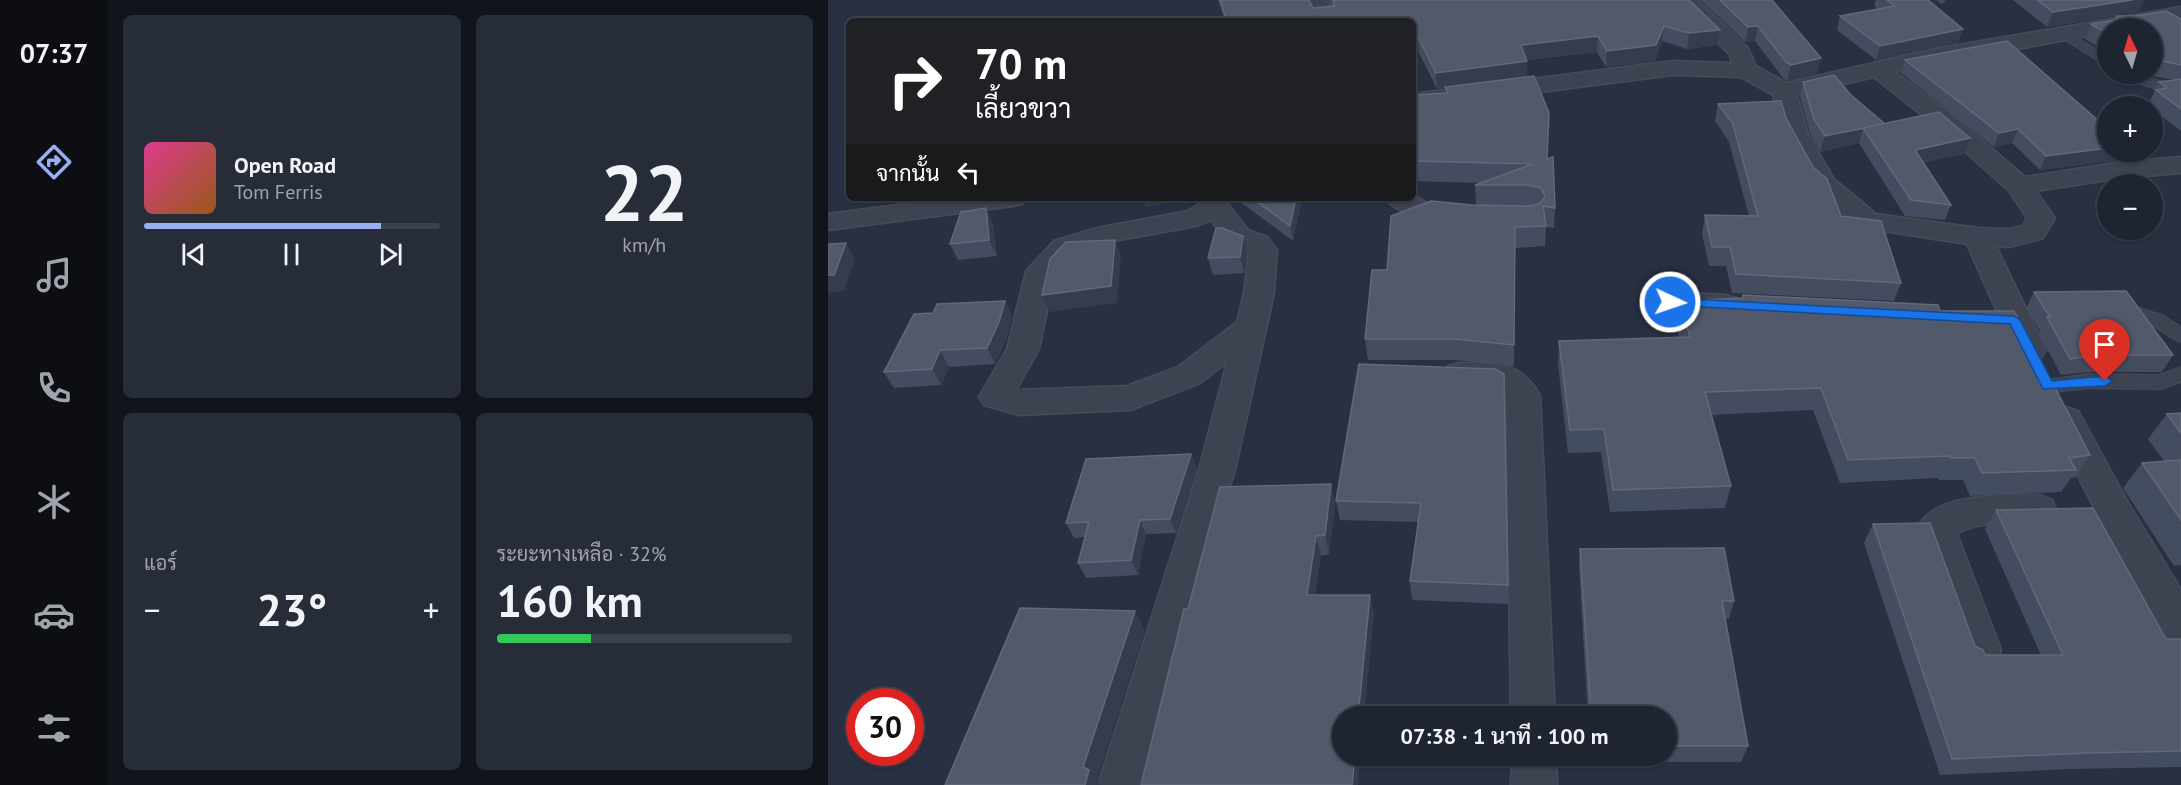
<!DOCTYPE html>
<html lang="th">
<head>
<meta charset="utf-8">
<style>
  :root { --surface:#1f2431; --page:#272c39; --text:#f1f3f6; --muted:#a1a4ab; --line:#3c414d; --accent:#98aff2 }
  body { margin:0; font-family:"PT Sans",Sarabun,sans-serif; background:var(--page); color:var(--text); height:100vh; display:flex; flex-direction:column; font-size:22px; white-space:nowrap }
  * { box-sizing:border-box; margin:0 }
  p { font-size:20px; color:var(--muted) }
  .icon { flex:none; width:33px; height:33px; fill:none; stroke:currentColor; stroke-width:2; stroke-linecap:round; stroke-linejoin:round }
  .map { position:relative; flex:1; overflow:hidden }
  .drawer { display:flex; flex-direction:column; gap:15px; padding:15px; background:#11141b; width:720px }
  .drawer>* { flex:none }
  .hud { position:absolute; left:18px; top:18px; width:570px; height:183px; border-radius:9px; box-shadow:0 2px 4px #0004,0 0 0 2px var(--line); background:#202124; color:#fff; overflow:hidden }
  .needle { width:39px; rotate:355deg }
  .controls { position:absolute; left:1269px; top:18px; display:grid; gap:12px }
  .controls a { display:grid; place-items:center; width:66px; height:66px; border-radius:50%; background:var(--surface); box-shadow:0 2px 4px #0004,0 0 0 2px var(--line); font-size:30px }
  .speed { position:absolute; left:18px; top:688px; display:flex; gap:12px; font-size:30px; font-weight:700; text-align:center }
  .speed>* { display:grid; place-content:center; width:78px; height:78px; border-radius:50%; background:var(--surface); box-shadow:0 2px 4px #0004,0 0 0 2px var(--line); line-height:1 }
  .speed .limit { border:9px solid #d22; background:#fff; color:#111 }
  .pin { position:absolute; display:grid; place-items:center; width:51px; height:51px; color:#fff; margin:-62px -26px; border-radius:50% 50% 50% 0; rotate:-45deg; box-shadow:0 0 6px #0007 }
  .pin .icon { rotate:45deg }
  .me { position:absolute; width:66px; margin:-33px; rotate:93deg; stroke-linejoin:round; filter:drop-shadow(0 0 4px #0008) }
  .turn { display:flex; align-items:center; gap:21px; height:126px; padding:0 30px; font-size:27px }
  .turn .icon { width:78px; height:78px; stroke-width:2.5 }
  .turn b { display:block; font-size:42px; line-height:51px }
  .then { display:flex; align-items:center; height:57px; padding:0 30px; background:#0003; gap:12px; font-size:22px }
  .big { font-size:45px; font-weight:600; line-height:1.1 }
  .drawer .card { flex:1; display:flex; flex-direction:column; justify-content:center; gap:9px; min-width:0; padding:0 21px; border-radius:9px; background:var(--page) }
  .drawer .dial { align-items:center; gap:0 }
  .dial b { font-size:78px; line-height:1 }
  .song { display:flex; align-items:center; gap:18px }
  .cover { width:72px; height:72px; border-radius:9px; background:linear-gradient(135deg,hsl(330 70% 55%),hsl(30 70% 35%)) }
  .played { height:6px; border-radius:3px; background:linear-gradient(90deg,var(--accent) 80%,var(--line) 80%) }
  .keys { display:flex; justify-content:space-around; direction:ltr }
  .heat { display:flex; justify-content:space-between; align-items:center; font-size:33px; direction:ltr }
  .charge { height:9px; border-radius:4px; background:linear-gradient(90deg,#34c759 32%,var(--line) 0) }
  .drawer .tiles { flex:1; display:grid; gap:15px; grid-template-columns:repeat(2,1fr) }
  .trip { position:absolute; left:504px; top:706px; width:345px; height:60px; border-radius:30px; background:var(--surface); box-shadow:0 2px 4px #0004,0 0 0 2px var(--line); font-weight:600; line-height:60px; text-align:center }
  main { display:flex; flex:1; min-height:0 }
  .tab-bar { display:flex; flex-direction:column; width:108px; justify-content:space-around; align-items:center; background:#0c0e14; color:var(--muted) }
  .tab-bar .icon { width:42px; height:42px }
  .tab-bar .active { color:var(--accent) }
  .tab-bar b { font-size:27px; color:var(--text) }
  .map>svg:first-child { display:block }
</style>
</head>
<body>
<main>
<nav class="tab-bar">
<b>07:37</b>
<svg class="icon active" aria-label="directions" viewBox="0 0 24 24"><path d="M12 3l9 9-9 9-9-9zM9 14v-3h6M13 9l2 2-2 2"/></svg>
<svg class="icon" aria-label="music" viewBox="0 0 24 24"><path d="M9 18V5l10-2v13"/><circle cx="6" cy="18" r="3"/><circle cx="16" cy="16" r="3"/></svg>
<svg class="icon" aria-label="phone" viewBox="0 0 24 24"><path d="M5 4h4l2 5-3 2q2 4 5 5l2-3 5 2v4C11 20 4 13 5 4z"/></svg>
<svg class="icon" aria-label="climate" viewBox="0 0 24 24"><path d="M12 3v18M4 7l16 10M4 17L20 7"/></svg>
<svg class="icon" aria-label="car" viewBox="0 0 24 24"><path d="M5 17H2v-5l4-1 3-4h7l3 4 3 1v5h-3M9 17h6M6 11h13"/><circle cx="7" cy="17" r="2"/><circle cx="17" cy="17" r="2"/></svg>
<svg class="icon" aria-label="filters" viewBox="0 0 24 24"><path d="M4 7h16M4 17h16"/><circle cx="9" cy="7" r="2"/><circle cx="15" cy="17" r="2"/></svg>
</nav>
<section class="drawer">
<div class="tiles">
<div class="card">
<div class="song"><i class="cover"></i><div><b>Open Road</b><p>Tom Ferris</p></div></div>
<div class="played"></div>
<div class="keys"><svg class="icon" aria-label="previous" viewBox="0 0 24 24"><path d="M18 5L8 12l10 7zM5 5v14"/></svg><svg class="icon" aria-label="pause" viewBox="0 0 24 24"><path d="M8 5v14M16 5v14"/></svg><svg class="icon" aria-label="next" viewBox="0 0 24 24"><path d="M6 5l10 7-10 7zM19 5v14"/></svg></div>
</div>
<div class="card dial"><b>22</b><p>km/h</p></div>
<div class="card"><p>แอร์</p>
<div class="heat"><a>−</a><b class="big">23°</b><a>+</a></div>
</div>
<div class="card"><p>ระยะทางเหลือ · 32%</p><b class="big">160 km</b><div class="charge"></div></div>
</div>
</section>
<div class="map">
<svg width="1353" height="785" viewBox="0 0 1353 785">
  <rect width="100%" height="100%" fill="#293041"/>
  <g fill="none" stroke-linecap="round" stroke-linejoin="round">
    <g stroke="#464b5a" stroke-width="2">
      <g id="lane">
        <polygon points="1235,29 1280,57 1280,67 1231,36 1229,33 1231,30"/>
        <path d="M1291,74C1314,72 1330,84 1353,83V91L1337,92L1293,77Z"/>
        <path d="M1312,308L1336,316L1353,327V342C1342,339 1334,330 1324,325C1317,321 1308,322 1303,314L1306,310Z"/>
        <polygon points="1353,367 1353,382 1333,389 1259,388 1220,393 1213,391 1210,386 1213,381 1259,374 1331,375"/>
      </g>
    </g>
    <g stroke="#464b5a" stroke-width="3">
      <g id="street">
        <polygon points="478,0 498,0 507,21 487,21"/>
        <path d="M850,0H870L920,48L928,66L959,83L1101,50L1353,7V19L1300,28H1280V32L1067,72L1133,122L1197,177L1293,162L1353,157V173L1293,178L1208,191L1227,218L1215,238L1181,247L1168,246L1218,350L1213,358L1202,361L1191,358L1186,350L1139,244L1030,227L982,184L956,135L945,95L913,77L845,75L585,108V94L845,61L904,63L902,55L852,5ZM1046,77L1115,132L1181,191L1199,218L1195,226L1181,229L1150,228L1048,214L1006,179L980,135L969,95Z"/>
        <path d="M585,195L597,202L641,209L645,215L641,221C619,226 570,217 557,198H585Z"/>
        <polygon points="123,198 198,198 194,204 185,206 0,230 0,214"/>
        <path d="M369,198H395L420,230L439,237L449,250L446,293L408,466L316,785H270L372,466L399,362L372,383L302,410L191,415L156,405L151,397L179,349L198,271L226,241L269,228L360,211L371,204ZM383,220L399,242L421,251L416,293L409,322L350,367L299,386L188,390L211,349L227,274L246,253L275,243L368,226Z"/>
        <path d="M842,292L897,295L908,298L912,305L908,312C886,318 853,315 831,309L827,302L831,295Z"/>
        <path d="M631,363C668,363 691,360 712,395L727,717H683L678,395C663,380 639,388 620,382L615,374L620,366Z"/>
        <polygon points="1238,407 1250,411 1298,499 1353,590 1353,645 1339,640 1272,519 1221,420 1226,411"/>
        <path d="M1211,495L1224,500L1229,510L1224,520C1194,530 1157,516 1129,534L1173,650L1167,663L1152,669L1137,663L1089,528C1108,491 1175,496 1211,495Z"/>
        <polygon points="684,756 728,756 729,785 683,785"/>
      </g>
    </g>
    <use href="#lane" fill="#3d4351" fill-rule="evenodd"/>
    <use href="#street" fill="#3d4351" fill-rule="evenodd"/>
  </g>
  <g fill="#444d5f">
    <polygon points="390,0 481,0 485,8 503,6 500,0 861,0 892,30 889,45 859,49 834,41 827,61 778,67 769,52 699,60 699,76 719,159 727,208 726,228 718,227 717,246 687,248 686,366 627,360 540,360 537,339 559,270 648,205 647,185 653,183 585,181 585,95 617,93 617,88 609,89 591,53 585,54 585,21 397,21"/>
    <polygon points="873,0 944,0 989,74 959,81 955,78 927,41 917,42"/>
    <polygon points="1048,0 1100,0 1135,29 1130,43 1048,60 1009,30 1012,16 1050,9 1046,6"/>
    <polygon points="1108,0 1118,0 1114,4"/>
    <polygon points="1185,0 1316,0 1310,12 1219,27"/>
    <polygon points="1353,19 1353,131 1324,109 1324,106 1322,106 1320,105 1331,82 1347,80 1313,74 1324,74 1324,28 1280,28 1280,53 1257,39 1263,24"/>
    <polygon points="1077,60 1280,152 1296,152 1291,160 1212,170 1184,143 1166,147 1073,73"/>
    <polygon points="975,82 1023,95 1057,124 1136,154 1096,162 1123,205 1117,220 1077,216 1031,143 992,152 982,134 972,97"/>
    <polygon points="890,104 958,118 1013,216 1073,283 1066,301 904,293 898,266 881,266 874,234 877,215 921,216 901,142 887,121"/>
    <polygon points="407,198 474,198 465,241"/>
    <polygon points="165,224 169,256 130,260 122,244"/>
    <polygon points="419,252 416,273 385,275 380,258"/>
    <polygon points="1206,292 1345,355 1334,372 1259,372 1233,375 1211,333 1212,331 1198,308"/>
    <polygon points="915,295 1112,311 1209,353 1208,356 1262,455 1248,477 1243,478 1233,492 1142,496 1135,480 1111,480 1110,478 1012,483 985,410 883,415 903,486 897,508 782,512 773,452 740,453 730,364 731,341 851,338 848,323 851,301 914,298"/>
    <polygon points="177,301 184,317 179,338 167,364 121,367 113,385 66,388 56,372 105,313"/>
    <polygon points="531,364 680,585 680,604 584,600 582,581 590,522 512,520 508,501"/>
    <polygon points="1353,413 1353,565 1346,566 1295,488 1314,463 1336,461 1320,439 1339,414"/>
    <polygon points="363,454 369,469 348,533 318,534 310,575 258,578 250,563 257,537 246,538 238,523"/>
    <polygon points="503,484 507,504 501,554 493,556 487,595 546,614 360,609"/>
    <polygon points="1168,510 1338,639 1353,639 1353,767 1241,769 1112,775 1036,543 1045,524 1147,646 1157,655 1213,655 1157,529"/>
    <polygon points="752,549 906,601 901,619 897,619 920,746 913,762 820,762 819,768 763,768 762,756 838,756 838,717 760,717 751,567"/>
  </g>
  <g fill="#343c4e">
    <polygon points="1304,0 1316,0 1310,12 1219,27 1225,12"/>
    <polygon points="510,17 510,21 479,21"/>
    <polygon points="836,26 834,41 827,61 778,67 779,51"/>
    <polygon points="930,26 927,41 917,42 920,27"/>
    <polygon points="1135,29 1130,43 1048,60 1052,46"/>
    <polygon points="892,30 889,45 859,49 861,33"/>
    <polygon points="770,36 769,52 693,61 693,45"/>
    <polygon points="590,37 591,53 585,54 585,38"/>
    <polygon points="993,58 989,74 959,81 963,65"/>
    <polygon points="699,61 699,77 609,89 608,73"/>
    <polygon points="1057,124 1035,128 1031,143 992,152 997,136"/>
    <polygon points="1190,129 1184,143 1166,147 1171,133"/>
    <polygon points="1142,138 1136,154 1082,165 1087,150"/>
    <polygon points="1280,148 1280,152 1296,152 1291,160 1212,170 1218,156"/>
    <polygon points="320,198 347,198 347,202 318,207 315,199"/>
    <polygon points="468,198 474,198 465,241 462,226"/>
    <polygon points="158,208 165,224 169,256 161,240"/>
    <polygon points="415,236 419,252 416,273 412,257"/>
    <polygon points="287,240 293,256 289,303 221,312 214,295"/>
    <polygon points="18,243 27,259 16,291 0,293 0,275"/>
    <polygon points="177,301 184,317 179,338 167,364 159,348"/>
    <polygon points="112,350 121,367 113,385 104,369"/>
    <polygon points="363,454 369,469 348,533 342,519"/>
    <polygon points="503,484 507,504 501,554 497,535"/>
    <polygon points="312,520 318,534 310,575 303,560"/>
    <polygon points="488,536 493,556 484,614 479,595"/>
    <polygon points="542,595 546,614 536,717 530,717"/>
    <polygon points="307,611 317,630 269,781 272,785 257,785 255,767"/>
    <polygon points="527,756 532,756 530,785 524,785"/>
  </g>
  <g fill="#51596b" stroke="#61697a" stroke-width="1.5">
    <polygon points="392,0 481,0 485,8 507,6 505,0 861,0 892,30 861,33 836,26 828,45 779,51 770,36 693,45 699,61 608,73 590,37 585,38 585,21 511,21 510,17 479,21 399,21"/>
    <polygon points="892,0 944,0 993,58 963,65 958,62 930,26 920,27"/>
    <polygon points="1059,0 1100,0 1135,29 1052,46 1012,16 1067,6"/>
    <polygon points="1209,0 1304,0 1225,12"/>
    <polygon points="1338,11 1353,19 1353,65 1324,59 1324,28 1280,28 1280,34 1263,24 1287,20 1289,16 1307,16"/>
    <polygon points="1179,41 1280,129 1280,148 1218,156 1190,129 1171,133 1077,60"/>
    <polygon points="1006,75 1023,95 1057,124 997,136 986,119 975,82"/>
    <polygon points="706,76 721,113 719,159 725,157 727,208 715,206 718,226 687,227 686,345 626,339 537,339 544,270 559,270 563,216 603,201 645,205 700,206 711,204 717,197 713,188 701,185 647,185 705,164 585,161 585,95 620,93 617,87"/>
    <polygon points="1353,79 1353,109 1328,90 1339,88 1331,82"/>
    <polygon points="953,101 958,118 985,167 999,179 1013,216 1053,221 1073,283 908,274 902,247 884,247 877,215 930,216 905,124 890,104"/>
    <polygon points="1111,112 1142,138 1087,150 1123,205 1083,200 1035,128"/>
    <polygon points="424,198 468,198 462,226"/>
    <polygon points="158,208 161,240 122,244 133,212"/>
    <polygon points="388,228 394,228 415,236 412,257 380,258"/>
    <polygon points="287,240 283,286 214,295 222,259 238,242"/>
    <polygon points="18,243 6,275 0,275 0,244"/>
    <polygon points="1298,291 1345,355 1269,355 1242,359 1219,317 1222,317 1206,292"/>
    <polygon points="915,295 1110,305 1112,311 1186,311 1209,353 1206,354 1224,382 1262,455 1241,458 1248,470 1154,473 1147,458 1123,458 1122,456 1020,460 993,388 877,392 903,486 785,490 776,429 742,430 731,341 862,337 851,301 915,298"/>
    <polygon points="177,301 171,322 159,348 112,350 104,369 56,372 86,314 105,313 109,304"/>
    <polygon points="531,364 667,369 676,374 680,585 582,581 593,503 508,501"/>
    <polygon points="1353,413 1353,433 1339,414"/>
    <polygon points="363,454 342,519 312,520 303,560 250,563 261,522 238,523 258,459"/>
    <polygon points="1353,460 1353,520 1314,463"/>
    <polygon points="503,484 497,535 488,536 479,595 542,595 530,717 514,717 514,756 527,756 524,785 313,785 356,609 360,609 392,487"/>
    <polygon points="1265,508 1338,639 1353,639 1353,751 1257,753 1124,759 1045,524 1102,523 1147,646 1155,650 1157,655 1235,655 1168,510"/>
    <polygon points="896,548 906,601 894,601 920,746 838,746 838,717 763,717 752,549"/>
    <polygon points="192,608 307,611 255,767 261,770 257,785 117,785"/>
  </g>
  <polygon fill="#1a73e8" stroke="#114b97" stroke-width="1.5" points="842,298 1186,316 1192,320 1224,381 1277,376 1284,381 1277,386 1215,389 1182,324 838,305 836,302 838,299"/>
</svg>
<div class="controls">
<a><svg class="needle" viewBox="-14 -14 28 28"><path d="M0-13l5 13h-10z" fill="#e53935"/><path d="M0 13l5-13h-10z" fill="#a1a4ab"/></svg></a>
<a>+</a>
<a>−</a>
</div>
<div class="speed"><div class="limit">30</div></div>
<div class="pin" style="left:1277px;top:381px;background:#d93025"><svg class="icon" aria-label="arrive" viewBox="0 0 24 24"><path d="M6 21V4h12l-3 4 3 4H6"/></svg></div>
<svg class="me" style="left:842px;top:302px" viewBox="-20 -20 40 40"><circle r="17" fill="#1a73e8" stroke="#fff" stroke-width="3"/><path d="M0-11L8 9 0 5-8 9z" fill="#fff"/></svg>
<div class="trip">07:38 · 1 นาที · 100 m</div>
<div class="hud">
<div class="turn"><svg class="icon" aria-label="right" viewBox="0 0 24 24"><path d="M7 20v-9h11M14 6l5 5-5 5"/></svg><div><b>70 m</b>เลี้ยวขวา</div></div>
<div class="then">จากนั้น<svg class="icon" aria-label="left" viewBox="0 0 24 24"><path d="M17 20v-9H6M10 6l-5 5 5 5"/></svg></div>
</div>
</div>
</main>
</body>
</html>
